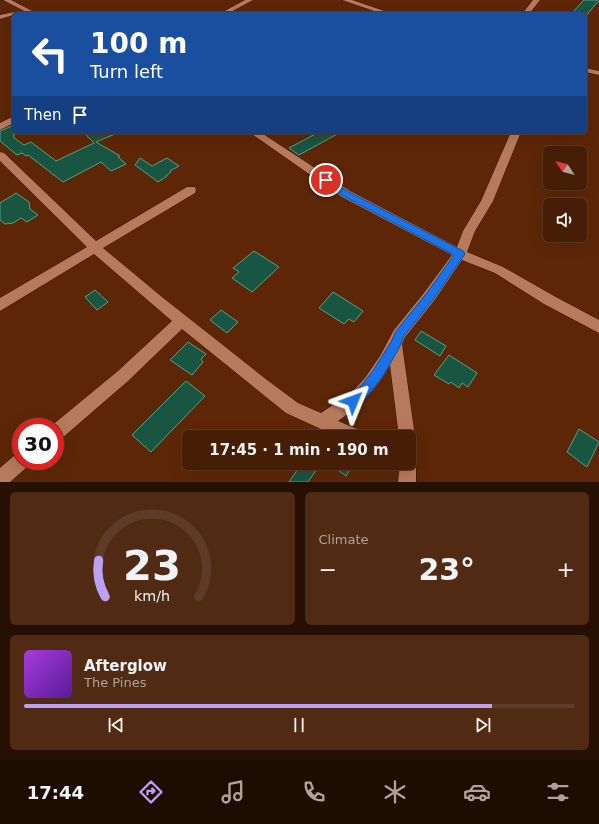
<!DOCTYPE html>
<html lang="en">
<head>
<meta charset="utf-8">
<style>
  :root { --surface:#461d05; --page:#502a13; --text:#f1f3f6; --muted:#b0a29a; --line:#5e3b27; --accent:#bca0f2 }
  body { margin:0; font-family:"DejaVu Sans",sans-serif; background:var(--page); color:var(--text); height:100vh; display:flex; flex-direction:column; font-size:15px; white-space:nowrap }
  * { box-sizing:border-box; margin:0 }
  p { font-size:13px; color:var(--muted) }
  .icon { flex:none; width:22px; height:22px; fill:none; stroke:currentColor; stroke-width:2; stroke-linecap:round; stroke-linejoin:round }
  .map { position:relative; height:482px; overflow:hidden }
  .panel { display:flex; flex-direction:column; gap:10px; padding:10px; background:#261003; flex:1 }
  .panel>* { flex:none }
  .top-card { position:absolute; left:12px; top:12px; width:575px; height:122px; border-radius:6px; box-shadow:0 4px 16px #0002,0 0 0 1px var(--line); background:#1a4fa0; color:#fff; overflow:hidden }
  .needle { width:26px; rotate:306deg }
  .tools { position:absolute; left:543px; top:146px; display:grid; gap:8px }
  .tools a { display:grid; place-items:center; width:44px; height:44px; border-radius:6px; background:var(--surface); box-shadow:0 4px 16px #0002,0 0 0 1px var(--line); font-size:20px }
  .speed { position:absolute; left:12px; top:418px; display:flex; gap:8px; font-size:20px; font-weight:700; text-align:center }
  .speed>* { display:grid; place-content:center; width:52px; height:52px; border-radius:50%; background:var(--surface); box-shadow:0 4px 16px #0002,0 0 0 1px var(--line); line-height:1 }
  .speed .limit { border:6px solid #d22; background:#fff; color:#111 }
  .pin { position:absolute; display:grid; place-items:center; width:34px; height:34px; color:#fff; margin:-17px; border:2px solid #fff; border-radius:50%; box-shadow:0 1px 4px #0007 }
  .me { position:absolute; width:44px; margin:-22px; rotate:46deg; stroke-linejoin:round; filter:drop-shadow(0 0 3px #0008) }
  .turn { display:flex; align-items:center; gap:14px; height:84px; padding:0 12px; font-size:18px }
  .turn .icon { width:52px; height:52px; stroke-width:2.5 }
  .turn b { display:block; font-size:28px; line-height:34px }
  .then { display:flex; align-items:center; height:38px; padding:0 12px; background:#0003; gap:8px; font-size:15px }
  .big { font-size:30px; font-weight:800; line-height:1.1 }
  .panel .card { flex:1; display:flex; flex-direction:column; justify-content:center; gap:6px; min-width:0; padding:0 14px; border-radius:6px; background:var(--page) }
  .panel .dial { align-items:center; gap:0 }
  .dial svg { height:104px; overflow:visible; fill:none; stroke:var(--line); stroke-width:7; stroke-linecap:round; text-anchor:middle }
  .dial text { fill:var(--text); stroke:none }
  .song { display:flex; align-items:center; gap:12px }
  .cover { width:48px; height:48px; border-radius:6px; background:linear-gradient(135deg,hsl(280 70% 55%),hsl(270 70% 35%)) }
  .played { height:4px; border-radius:2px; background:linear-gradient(90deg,var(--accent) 85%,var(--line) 85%) }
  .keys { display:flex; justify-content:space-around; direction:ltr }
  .heat { display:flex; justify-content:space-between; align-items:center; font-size:22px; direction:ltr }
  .panel .tiles { flex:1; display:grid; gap:10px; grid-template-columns:1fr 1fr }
  .card:last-child { grid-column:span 2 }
  .trip { position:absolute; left:182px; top:430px; width:234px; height:40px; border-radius:6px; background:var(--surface); box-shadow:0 4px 16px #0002,0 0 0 1px var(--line); font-weight:800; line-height:40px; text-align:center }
  .menu { display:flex; height:64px; justify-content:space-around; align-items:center; background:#1c0c02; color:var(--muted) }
  .menu .icon { width:28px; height:28px }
  .menu .selected { color:var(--accent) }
  .menu b { font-size:18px; color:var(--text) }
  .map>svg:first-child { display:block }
</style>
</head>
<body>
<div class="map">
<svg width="599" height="482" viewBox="0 0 599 482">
  <rect width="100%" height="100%" fill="#5d2707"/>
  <g fill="#195641" stroke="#55a284">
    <polygon points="584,0 599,0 586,16 585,14 572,13"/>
    <polygon points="14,125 14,138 24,145 31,142 56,161 94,143 83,132 120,132 96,142 120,156 118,157 126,164 111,171 101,162 63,182 28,155 26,156 22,153 17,155 0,141 0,131"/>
    <polygon points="319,132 341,132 299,155 289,148"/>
    <polygon points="140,158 152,166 167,158 179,166 170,171 171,172 166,176 167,176 158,182 135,165"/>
    <polygon points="16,193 29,202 30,209 38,215 27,222 21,218 13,223 5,224 0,220 0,203"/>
    <polygon points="254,251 279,267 252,292 232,278 239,272 233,268"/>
    <polygon points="95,290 108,302 97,310 85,297"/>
    <polygon points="333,292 363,311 354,322 349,319 344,324 319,308"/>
    <polygon points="221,310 238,322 227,333 210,320"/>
    <polygon points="421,331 446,346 440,356 415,340"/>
    <polygon points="188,342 206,354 201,359 203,362 192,375 170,360"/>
    <polygon points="449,355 477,373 468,387 462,383 459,388 451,382 449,384 434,375"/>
    <polygon points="186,381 205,396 151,452 132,435"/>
    <polygon points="579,429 599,442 587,467 567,452"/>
    <polygon points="302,463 321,463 308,482 289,482"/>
    <polygon points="328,463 354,463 346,476"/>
  </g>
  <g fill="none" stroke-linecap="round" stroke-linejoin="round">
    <g stroke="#3a1200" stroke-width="1">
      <g id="street">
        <polygon points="3,0 11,0 38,14 30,14"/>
        <polygon points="245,0 253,0 227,14 219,14"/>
        <polygon points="342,0 352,0 393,14 383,14"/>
        <polygon points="533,0 540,0 529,14 522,14"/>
        <polygon points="14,12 17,14 0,19 0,15"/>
        <polygon points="585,68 599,71 599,75 585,72"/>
        <polygon points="14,116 14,123 0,130 0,123"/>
        <path d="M249,132H260L350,191L457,247L463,231L481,201L511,132H521L493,201L475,231L467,252L503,267L554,296L599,320V333L544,304L495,273L462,260L434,301L405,337L402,344L415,437L413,443L409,444V437H399L390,365C377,389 360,406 338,421L362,431L364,437H338L286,413L182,329L128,381L61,439L55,441V427H50L118,371L172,321L94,254L0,311V298L87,247L0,161V152L4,153L96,241L187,187H195L196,190L195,193L103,248L162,297L267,380L298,403L321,413L351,393L365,378L380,356L394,330L424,293L452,255L342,197Z"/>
        <polygon points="21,453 21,461 29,461 27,467 10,482 0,482 0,468 15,455"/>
        <polygon points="409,455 414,457 416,463 416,482 398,482 400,463 409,463"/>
      </g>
    </g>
    <use href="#street" fill="#b87a5c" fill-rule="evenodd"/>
  </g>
  <polygon fill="#1a73e8" stroke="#114b97" points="326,177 349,192 463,251 465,254 433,300 404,336 399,348 383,376 370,393 357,405 353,407 349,405 347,401 349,397 362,385 374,369 391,342 396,331 426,294 454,255 343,196 323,181 322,180"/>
</svg>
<div class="tools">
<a><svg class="needle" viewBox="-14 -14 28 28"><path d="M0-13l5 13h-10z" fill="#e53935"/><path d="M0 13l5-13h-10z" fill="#b0a29a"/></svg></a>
<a><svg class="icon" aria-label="sound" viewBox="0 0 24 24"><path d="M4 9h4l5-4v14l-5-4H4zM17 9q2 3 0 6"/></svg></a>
</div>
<div class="speed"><div class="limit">30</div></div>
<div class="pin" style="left:326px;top:180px;background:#d93025"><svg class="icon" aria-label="arrive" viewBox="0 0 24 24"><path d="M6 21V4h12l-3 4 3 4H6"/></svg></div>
<svg class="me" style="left:353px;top:401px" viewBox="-20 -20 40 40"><path d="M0-17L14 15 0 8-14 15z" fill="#1a73e8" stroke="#fff" stroke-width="4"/></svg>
<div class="trip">17:45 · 1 min · 190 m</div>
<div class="top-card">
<div class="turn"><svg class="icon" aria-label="left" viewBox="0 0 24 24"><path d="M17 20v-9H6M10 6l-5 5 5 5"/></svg><div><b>100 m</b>Turn left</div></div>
<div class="then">Then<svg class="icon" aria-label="arrive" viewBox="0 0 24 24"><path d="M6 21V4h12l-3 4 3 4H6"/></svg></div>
</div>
</div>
<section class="panel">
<div class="tiles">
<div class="card dial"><svg viewBox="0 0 100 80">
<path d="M14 69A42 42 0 1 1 86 69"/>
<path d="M14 69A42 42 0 0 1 9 41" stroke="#bca0f2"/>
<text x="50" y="56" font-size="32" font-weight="700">23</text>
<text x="50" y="72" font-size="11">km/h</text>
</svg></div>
<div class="card"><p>Climate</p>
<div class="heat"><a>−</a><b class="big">23°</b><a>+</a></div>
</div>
<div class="card">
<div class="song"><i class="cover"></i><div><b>Afterglow</b><p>The Pines</p></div></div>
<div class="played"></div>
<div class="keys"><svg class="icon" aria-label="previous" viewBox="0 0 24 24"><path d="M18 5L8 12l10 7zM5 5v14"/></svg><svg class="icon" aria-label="pause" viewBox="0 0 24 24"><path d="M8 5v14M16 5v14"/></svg><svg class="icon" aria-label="next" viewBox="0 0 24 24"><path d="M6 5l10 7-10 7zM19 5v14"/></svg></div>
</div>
</div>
</section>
<nav class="menu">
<b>17:44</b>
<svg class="icon selected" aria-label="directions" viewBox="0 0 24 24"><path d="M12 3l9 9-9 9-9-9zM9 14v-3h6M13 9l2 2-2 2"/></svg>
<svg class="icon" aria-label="music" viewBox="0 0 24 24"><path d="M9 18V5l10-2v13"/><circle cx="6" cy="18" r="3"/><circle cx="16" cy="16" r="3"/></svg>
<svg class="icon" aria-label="phone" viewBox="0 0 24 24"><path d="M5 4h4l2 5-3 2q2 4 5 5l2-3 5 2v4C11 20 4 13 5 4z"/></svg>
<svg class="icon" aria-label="climate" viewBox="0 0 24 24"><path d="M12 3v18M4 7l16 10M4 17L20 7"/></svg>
<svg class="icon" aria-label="car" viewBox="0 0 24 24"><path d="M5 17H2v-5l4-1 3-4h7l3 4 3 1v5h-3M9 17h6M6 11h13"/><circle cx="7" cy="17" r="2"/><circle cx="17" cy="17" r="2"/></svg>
<svg class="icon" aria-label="filters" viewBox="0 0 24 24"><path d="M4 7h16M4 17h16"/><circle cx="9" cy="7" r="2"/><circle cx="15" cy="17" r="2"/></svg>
</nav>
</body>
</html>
